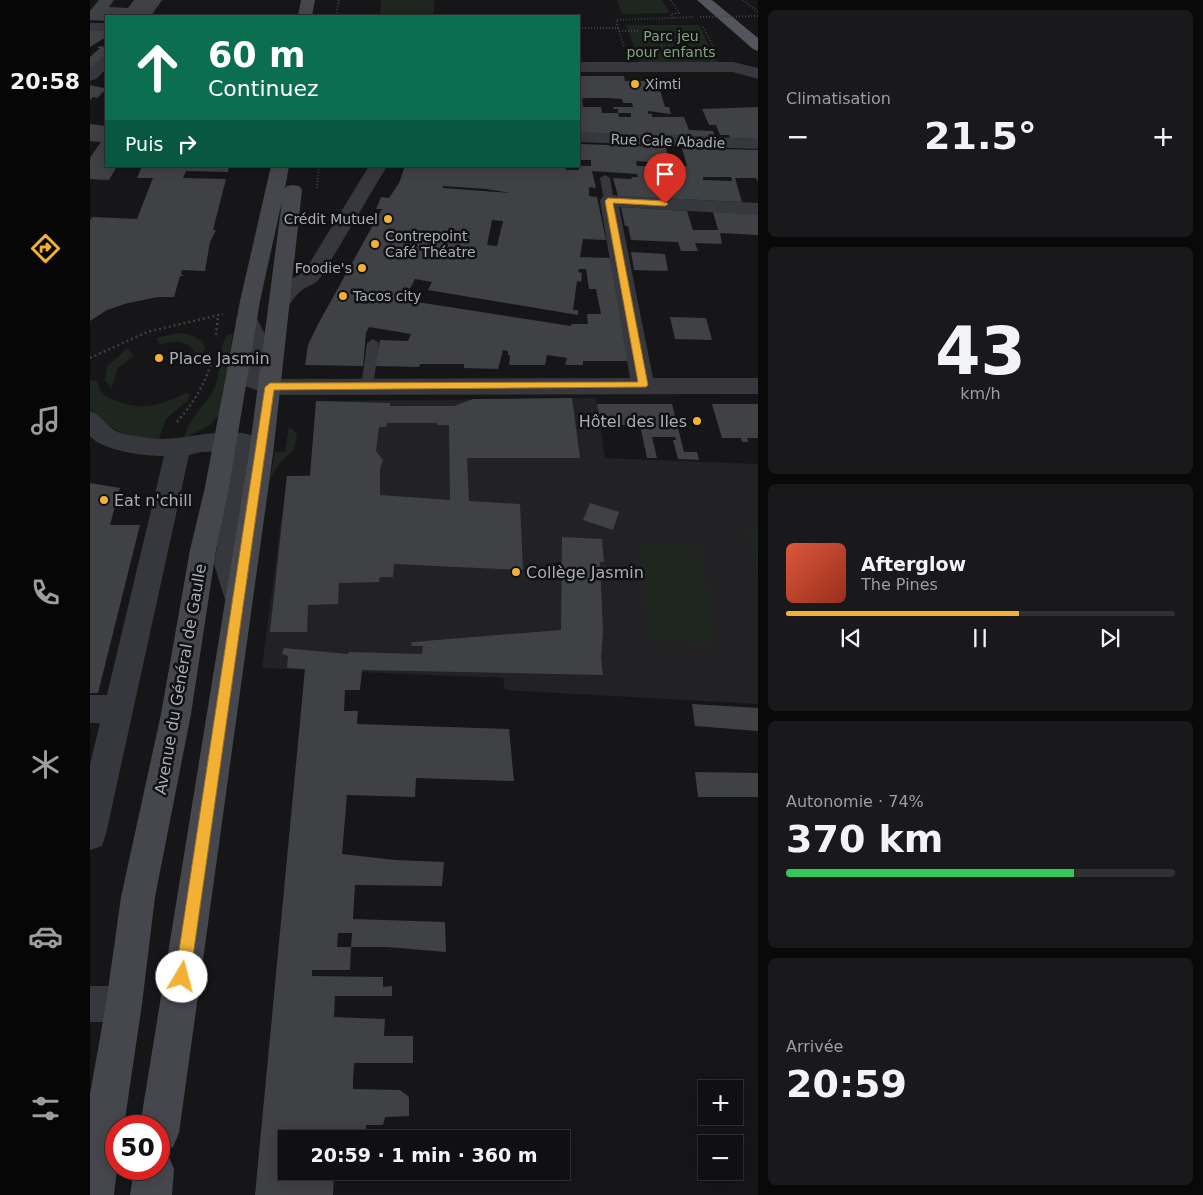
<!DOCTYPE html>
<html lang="fr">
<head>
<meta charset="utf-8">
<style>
  :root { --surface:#101012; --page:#19191b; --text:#f1f3f6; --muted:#9c9d9f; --line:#303032; --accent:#f2b134 }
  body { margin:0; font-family:"DejaVu Sans",sans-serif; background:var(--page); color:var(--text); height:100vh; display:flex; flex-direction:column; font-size:19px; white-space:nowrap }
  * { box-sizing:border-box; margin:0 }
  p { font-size:16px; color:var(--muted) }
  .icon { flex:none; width:28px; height:28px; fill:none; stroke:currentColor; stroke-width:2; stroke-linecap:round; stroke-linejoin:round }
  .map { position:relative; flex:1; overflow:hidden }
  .drawer { display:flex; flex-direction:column; gap:10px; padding:10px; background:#09090a; width:445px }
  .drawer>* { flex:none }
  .hud { position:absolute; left:15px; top:15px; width:475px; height:152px; border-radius:0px; box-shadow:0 2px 12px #0003,0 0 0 1px var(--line); background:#0b6e4f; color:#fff; overflow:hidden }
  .tools { position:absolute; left:608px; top:1080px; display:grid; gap:10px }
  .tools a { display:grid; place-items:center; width:45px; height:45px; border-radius:0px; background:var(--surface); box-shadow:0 2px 12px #0003,0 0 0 1px var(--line); font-size:25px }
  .speed { position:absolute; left:15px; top:1115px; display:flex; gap:10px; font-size:25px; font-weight:700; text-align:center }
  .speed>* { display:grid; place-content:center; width:65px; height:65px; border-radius:50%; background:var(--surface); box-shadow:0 2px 12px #0003,0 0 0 1px var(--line); line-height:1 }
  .speed .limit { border:8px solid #d22; background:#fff; color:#111 }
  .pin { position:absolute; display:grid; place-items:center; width:42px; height:42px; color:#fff; margin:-51px -21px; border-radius:50% 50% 50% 0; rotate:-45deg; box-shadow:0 0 5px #0007 }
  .pin .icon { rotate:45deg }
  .me { position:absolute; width:55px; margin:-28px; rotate:8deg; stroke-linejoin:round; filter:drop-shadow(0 0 4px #0008) }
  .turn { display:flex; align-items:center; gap:18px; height:105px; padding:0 20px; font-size:22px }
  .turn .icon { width:65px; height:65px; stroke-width:2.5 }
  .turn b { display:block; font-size:35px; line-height:42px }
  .then { display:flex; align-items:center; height:48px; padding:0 20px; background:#0003; gap:10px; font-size:19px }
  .big { font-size:38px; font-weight:800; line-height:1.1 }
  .drawer .card { flex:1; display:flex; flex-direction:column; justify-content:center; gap:8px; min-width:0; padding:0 18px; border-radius:8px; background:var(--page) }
  .drawer .dial { align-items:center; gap:0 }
  .dial b { font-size:65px; line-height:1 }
  .song { display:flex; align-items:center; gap:15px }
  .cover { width:60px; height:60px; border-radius:8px; background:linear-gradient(135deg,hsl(10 70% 55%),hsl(10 70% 35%)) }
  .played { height:5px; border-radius:2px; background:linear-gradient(90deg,var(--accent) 60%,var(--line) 60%) }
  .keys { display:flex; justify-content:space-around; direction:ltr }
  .heat { display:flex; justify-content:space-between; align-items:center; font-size:28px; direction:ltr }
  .charge { height:8px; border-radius:4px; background:linear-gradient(90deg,#34c759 74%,var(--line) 0) }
  .trip { position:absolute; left:188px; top:1130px; width:292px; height:50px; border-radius:0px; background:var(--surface); box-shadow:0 2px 12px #0003,0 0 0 1px var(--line); font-weight:800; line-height:50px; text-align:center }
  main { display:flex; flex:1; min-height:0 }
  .tab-bar { display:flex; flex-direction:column; width:90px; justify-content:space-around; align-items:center; background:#060607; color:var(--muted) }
  .tab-bar .icon { width:35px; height:35px }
  .tab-bar .active { color:var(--accent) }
  .tab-bar b { font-size:22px; color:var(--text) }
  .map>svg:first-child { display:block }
</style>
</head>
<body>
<main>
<nav class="tab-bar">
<b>20:58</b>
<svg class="icon active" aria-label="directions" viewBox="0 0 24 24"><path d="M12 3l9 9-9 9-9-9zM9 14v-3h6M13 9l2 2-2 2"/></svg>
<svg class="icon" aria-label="music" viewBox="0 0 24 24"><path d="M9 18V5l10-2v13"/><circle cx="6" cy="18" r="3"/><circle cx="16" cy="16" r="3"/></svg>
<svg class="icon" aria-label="phone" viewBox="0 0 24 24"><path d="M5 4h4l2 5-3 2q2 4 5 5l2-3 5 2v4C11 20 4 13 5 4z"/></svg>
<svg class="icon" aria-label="climate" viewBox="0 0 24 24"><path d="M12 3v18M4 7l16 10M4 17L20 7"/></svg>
<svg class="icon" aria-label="car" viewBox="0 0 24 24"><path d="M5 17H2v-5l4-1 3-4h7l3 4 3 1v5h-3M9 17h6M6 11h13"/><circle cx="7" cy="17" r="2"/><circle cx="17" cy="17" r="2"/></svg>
<svg class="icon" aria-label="filters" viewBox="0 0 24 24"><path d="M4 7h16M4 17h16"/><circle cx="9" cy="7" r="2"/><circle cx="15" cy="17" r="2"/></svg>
</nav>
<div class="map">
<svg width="668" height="1195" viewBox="0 0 668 1195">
  <rect width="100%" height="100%" fill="#161618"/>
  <polygon fill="#222225" points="506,398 515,458 668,464 668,704 415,690 413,678 172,668 197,476 220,475 226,401"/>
  <g fill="#1e261f">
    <polygon points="291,0 344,0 344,13 339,16 297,16 290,13"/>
    <polygon points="527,0 572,0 580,13 532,14"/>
    <polygon points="536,25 609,25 627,62 550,63"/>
    <path d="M86,333L98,334L113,341L115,349L108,362C104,341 87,338 70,345L66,338Z"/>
    <path d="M143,334L129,415L121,424L94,439C98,417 118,405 126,384C132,367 127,351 137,335Z"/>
    <polygon points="37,348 44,356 28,368 21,389 15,380 17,367"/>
    <path d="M0,380L7,381C9,385 9,389 12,392C15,396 20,398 25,400C50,412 72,405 96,393L100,394L97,401L76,419L68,441C34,435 23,434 0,408Z"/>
    <polygon points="199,427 207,434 204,450 190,462 179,482 185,452 195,452"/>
    <polygon points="657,526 668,527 668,580"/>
    <polygon points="549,543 611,546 625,644 559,640"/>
  </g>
  <g fill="#404145" fill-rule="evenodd">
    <polygon points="9,0 24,0 19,7 38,8 44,0 72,0 61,16 16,16 16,21 0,20 0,11"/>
    <polygon points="0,30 16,30 16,37 0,47"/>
    <polygon points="10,46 16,47 16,55 0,70 0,57 10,48 7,48"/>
    <path d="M489,76H534L535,81H584L586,90H570L575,107H579L581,114L558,111V114H562V117H594L599,130L623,131L625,137L489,133ZM494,98H518L532,99L533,103H542L543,107H523L524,109H528V113H541V117H529L528,113H512L511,107H493L492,99Z"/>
    <polygon points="0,85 14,88 16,86 16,93 13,92 7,98 3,97 0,100"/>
    <polygon points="668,107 668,139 640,138 639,135 630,135 626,125 619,125 612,109"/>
    <polygon points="0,124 16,126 16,166 27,166 19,180 0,179 0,158 11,142 0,141"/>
    <path d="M489,144L576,147L580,166H597L592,148L668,150V182L666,178H645L652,202L528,196L523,178L542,179L541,177H548L547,174L502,171L506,188L499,187V196L507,197L516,240L493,239L490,257L520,258L541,361H493V365H475L477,358L457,355L455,365H419L420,355H418V351L413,350L408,369L374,368V364H330L329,367L285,366L290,340L318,341L321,334L279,327L276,333L273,366L215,365L218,345L227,326L292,209H286L291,197L299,198L309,183L315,166H476V170H489V166H501V160H489ZM546,161L561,162L562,166H547ZM613,177H641L642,181L613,180ZM353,186L397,189L420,193L353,188ZM402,220L413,221L407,246L397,245ZM489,269H496L499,289H506L511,314H497L498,324H481V326L314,300L325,279L342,282L338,290L488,315V310H483L487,281L491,282L492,273L488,272Z"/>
    <polygon points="52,166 139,166 138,172 96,171 93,178 136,179 123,230 126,230 120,242 115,271 92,270 91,274 94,276 90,276 84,297 68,297 38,303 17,310 0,321 0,221 2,217 47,219 63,178 47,178"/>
    <polygon points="531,207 597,211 603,230 628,230 623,212 668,214 668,235 630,233 632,244 605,243 608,251 591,251 588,242 541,240 538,226 535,226"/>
    <polygon points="541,252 575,254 578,271 544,270"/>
    <polygon points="580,317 616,318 622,340 585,339"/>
    <path d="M482,398L490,458H377L379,501L430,504L433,570L304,564L303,577H290L289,582L249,583L248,604L218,605L217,632H180L197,476H220L226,401L300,403V406H364L383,399ZM297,423H347V425H359L360,500L290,495V469L293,460L286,451L289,427H296Z"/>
    <polygon points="507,404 582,404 594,452 607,452 609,460 588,459 583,440 586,440 585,437 562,437 567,458 557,458 550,425 511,425"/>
    <polygon points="622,404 668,404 668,438 657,438 658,442 652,442 651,438 632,438"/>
    <polygon points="0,483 30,488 20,525 50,525 8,693 0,693"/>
    <polygon points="500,503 529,512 523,530 493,520"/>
    <polygon points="472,537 512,539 514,562 510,562 513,632 511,658 513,675 272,670 270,690 255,690 254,711 268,711 267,724 419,729 424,781 326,778 325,797 257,795 252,854 305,860 354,862 352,886 265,885 263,919 355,922 356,952 296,947 261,947 262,933 248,933 247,947 261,947 260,970 222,970 222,976 293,977 293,987 302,986 302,996 245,996 244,1017 295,1019 294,1036 323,1036 323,1063 264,1063 263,1083 263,1089 310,1090 319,1097 319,1116 295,1117 293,1125 276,1125 276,1139 196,1139 196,1171 244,1171 243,1195 165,1195 215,669 197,668 198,656 192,654 194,648 258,654 259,652 332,654 333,646 321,646 322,642 471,630"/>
    <polygon points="602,704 668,708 668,731 605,726"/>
    <polygon points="605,772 668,773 668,797 608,797"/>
  </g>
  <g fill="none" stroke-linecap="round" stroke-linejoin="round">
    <g stroke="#3d3f44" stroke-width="2" stroke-dasharray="1 2" stroke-linecap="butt">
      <polyline points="581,0 589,13 581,14 583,18"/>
      <polyline points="653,0 668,12"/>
      <polyline points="246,16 249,0"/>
      <polyline points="613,27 624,48"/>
      <polyline points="489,28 528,28 526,20 604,17"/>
      <polyline points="528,28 534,47"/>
      <polyline points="529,31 550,31"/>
      <polyline points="227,188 229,166"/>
    </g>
    <g stroke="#3d3f44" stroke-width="2.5" stroke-dasharray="2 3" stroke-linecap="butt">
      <polyline points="126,335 128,316"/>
      <polyline points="0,358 57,332 133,314"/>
      <path d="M87,422C103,404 113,387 121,364"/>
    </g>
    <g fill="#37383d" fill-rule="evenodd">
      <polygon points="515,175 520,178 524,201 519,204 514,201 510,178"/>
      <polygon points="283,339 289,343 283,387 277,391 271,387 277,343"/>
    </g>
    <g fill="#37383d" fill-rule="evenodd">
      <rect x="0" y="23" width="16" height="8"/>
      <polygon points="16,56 16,69 6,79 0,81 0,68 11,58"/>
      <polygon points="489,62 643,62 668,68 668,79 643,72 489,72"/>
      <polygon points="489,132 668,139 668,149 489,142"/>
      <path d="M279,166H297L231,277C223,286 219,285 212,290C199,300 200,314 181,309L178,304C183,296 191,284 199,280C206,276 211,275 216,269Z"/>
      <polygon points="519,195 668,203 668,215 529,207 563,378 668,378 668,394 180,395 155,386 152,380 155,338 146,320 149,315 157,313 165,315 177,338 175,376 182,379 540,378 510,201 512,197"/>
      <path d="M0,411C10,415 13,421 21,428C29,435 47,436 58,438C93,443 130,425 165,436L169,442L150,564L161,598L157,606L147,610L137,606L124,564L143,451L111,452L99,455L16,834L12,846L0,850V765L10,723H0V695H17L74,456C54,456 13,451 0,436Z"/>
      <polygon points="0,986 34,986 47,991 52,1004 47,1017 34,1022 0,1022"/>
    </g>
    <g fill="#45474d" fill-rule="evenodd">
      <polygon points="211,0 225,0 222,16 208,16"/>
      <polygon points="181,166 199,166 195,189 197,186 203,185 209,186 212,190 183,454 89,1133 83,1147 71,1152 78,1155 84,1169 82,1195 40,1195 44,1169 69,1169 69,1126 50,1126 159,454 192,201 170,301 139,487 126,550 101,714 65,897 52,1004 34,1126 26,1126 27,1169 24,1195 0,1195 0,1094 16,1004 31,897 71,714 100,550 115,487 150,301"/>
    </g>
    <polygon fill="#53555c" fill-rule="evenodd" points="607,0 622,0 668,38 668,51 663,49"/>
    <polyline stroke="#3d3f44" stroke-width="2" stroke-dasharray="1 2" stroke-linecap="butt" points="610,17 668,16"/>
  </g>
  <polygon fill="#f2b134" stroke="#9d7322" points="518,198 575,201 578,204 575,206 523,203 558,385 556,387 184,390 100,977 97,983 92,985 87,983 85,977 175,387 180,383 548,382 515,201"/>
  <g fill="#f2b134" stroke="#111113" stroke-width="2">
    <circle cx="545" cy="84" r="5"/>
    <circle cx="298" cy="219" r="5"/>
    <circle cx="285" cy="244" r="5"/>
    <circle cx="272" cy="268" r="5"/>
    <circle cx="253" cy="296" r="5"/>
    <circle cx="69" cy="358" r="5"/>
    <circle cx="607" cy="421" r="5"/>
    <circle cx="14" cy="500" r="5"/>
    <circle cx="426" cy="572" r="5"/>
  </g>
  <g text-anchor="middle" stroke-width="5" stroke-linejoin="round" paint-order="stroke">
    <g font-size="14" fill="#7fa381" stroke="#111113">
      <text x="581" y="41">Parc jeu<tspan x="581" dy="16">pour enfants</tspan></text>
    </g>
    <g font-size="14" fill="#a8adb8" stroke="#111113" text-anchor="start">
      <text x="555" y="89">Ximti</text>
      <text x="288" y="224" text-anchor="end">Crédit Mutuel</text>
      <text x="295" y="241">Contrepoint<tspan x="295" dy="16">Café Théatre</tspan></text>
      <text x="262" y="273" text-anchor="end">Foodie's</text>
      <text x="263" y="301">Tacos city</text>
    </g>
    <g font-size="14" fill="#a8adb8" stroke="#111113">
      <text transform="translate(578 141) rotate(2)" y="5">Rue Cale Abadie</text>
    </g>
    <g font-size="16" fill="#a8adb8" stroke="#111113" text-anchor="start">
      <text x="79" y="364">Place Jasmin</text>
      <text x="597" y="427" text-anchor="end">Hôtel des Iles</text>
      <text x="24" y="506">Eat n'chill</text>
      <text x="436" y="578">Collège Jasmin</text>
    </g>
    <g font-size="16" fill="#a8adb8" stroke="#111113">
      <text transform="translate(90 679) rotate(-80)" y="6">Avenue du Général de Gaulle</text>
    </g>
  </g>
</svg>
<div class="tools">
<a>+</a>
<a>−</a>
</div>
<div class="speed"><div class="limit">50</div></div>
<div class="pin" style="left:575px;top:204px;background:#d93025"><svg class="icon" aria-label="arrive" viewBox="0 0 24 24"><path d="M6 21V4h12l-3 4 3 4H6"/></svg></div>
<svg class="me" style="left:92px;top:977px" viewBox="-20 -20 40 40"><circle r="19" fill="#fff"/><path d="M0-13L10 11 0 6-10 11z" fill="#f2b134"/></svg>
<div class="trip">20:59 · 1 min · 360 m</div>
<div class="hud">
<div class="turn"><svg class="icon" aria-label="ahead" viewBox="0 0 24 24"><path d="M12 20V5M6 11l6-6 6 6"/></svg><div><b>60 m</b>Continuez</div></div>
<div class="then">Puis<svg class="icon" aria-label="right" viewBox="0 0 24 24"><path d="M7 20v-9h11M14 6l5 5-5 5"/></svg></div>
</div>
</div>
<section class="drawer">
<div class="card"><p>Climatisation</p>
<div class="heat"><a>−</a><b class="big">21.5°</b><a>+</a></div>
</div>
<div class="card dial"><b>43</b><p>km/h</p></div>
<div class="card">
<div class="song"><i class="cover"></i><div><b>Afterglow</b><p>The Pines</p></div></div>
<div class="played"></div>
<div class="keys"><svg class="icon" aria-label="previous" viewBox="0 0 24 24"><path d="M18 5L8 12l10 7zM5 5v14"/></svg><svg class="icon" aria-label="pause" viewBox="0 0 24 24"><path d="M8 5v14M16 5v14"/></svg><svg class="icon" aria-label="next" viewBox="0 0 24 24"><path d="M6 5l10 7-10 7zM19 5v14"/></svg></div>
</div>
<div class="card"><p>Autonomie · 74%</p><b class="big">370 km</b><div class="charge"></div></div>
<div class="card"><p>Arrivée</p><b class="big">20:59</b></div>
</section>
</main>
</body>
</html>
